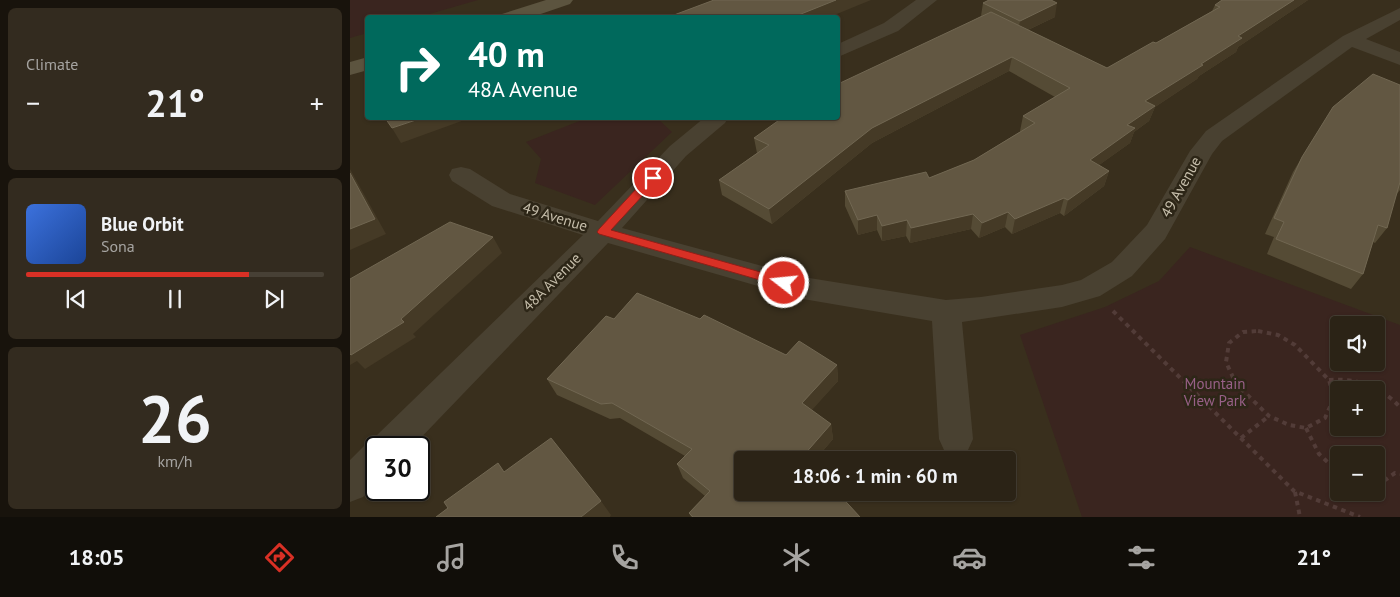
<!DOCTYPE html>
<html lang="en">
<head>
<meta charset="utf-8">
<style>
  :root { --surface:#2b2316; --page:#332b1f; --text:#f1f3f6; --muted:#a6a4a1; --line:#474035; --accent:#d93025 }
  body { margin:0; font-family:"PT Sans",sans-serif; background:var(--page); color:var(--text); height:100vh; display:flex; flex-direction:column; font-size:19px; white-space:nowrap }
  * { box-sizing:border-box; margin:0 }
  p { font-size:16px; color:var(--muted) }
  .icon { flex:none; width:28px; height:28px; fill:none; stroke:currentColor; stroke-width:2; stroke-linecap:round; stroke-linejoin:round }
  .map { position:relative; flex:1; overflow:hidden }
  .sheet { display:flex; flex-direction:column; gap:8px; padding:8px; background:#18130c; width:350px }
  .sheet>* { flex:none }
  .hud { position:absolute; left:15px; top:15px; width:475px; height:105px; border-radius:5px; box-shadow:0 1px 4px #0004,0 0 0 1px var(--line); background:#00695c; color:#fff; overflow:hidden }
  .tools { position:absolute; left:980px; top:316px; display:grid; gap:10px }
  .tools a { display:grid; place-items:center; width:55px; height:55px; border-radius:5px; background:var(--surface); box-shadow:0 1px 4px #0004,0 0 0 1px var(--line); font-size:25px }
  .speed { position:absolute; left:15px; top:436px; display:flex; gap:10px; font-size:25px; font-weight:700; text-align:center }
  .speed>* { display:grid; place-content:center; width:65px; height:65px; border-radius:50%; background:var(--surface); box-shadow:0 1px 4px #0004,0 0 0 1px var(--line); line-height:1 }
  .speed .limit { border:2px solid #111; border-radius:8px; background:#fff; color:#111 }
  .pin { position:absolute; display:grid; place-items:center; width:42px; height:42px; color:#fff; margin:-21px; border:2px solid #fff; border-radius:50%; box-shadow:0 1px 5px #0007 }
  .me { position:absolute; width:55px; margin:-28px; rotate:286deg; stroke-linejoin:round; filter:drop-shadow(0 0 4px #0008) }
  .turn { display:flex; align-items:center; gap:18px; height:105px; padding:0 20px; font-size:22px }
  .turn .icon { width:65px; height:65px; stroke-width:2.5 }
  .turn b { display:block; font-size:35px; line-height:42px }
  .big { font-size:38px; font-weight:700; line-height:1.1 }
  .sheet .tile { flex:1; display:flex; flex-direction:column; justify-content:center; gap:8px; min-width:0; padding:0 18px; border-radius:8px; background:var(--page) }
  .sheet .dial { align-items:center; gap:0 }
  .dial b { font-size:65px; line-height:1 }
  .song { display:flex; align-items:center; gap:15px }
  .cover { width:60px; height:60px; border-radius:8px; background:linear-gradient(135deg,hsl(220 70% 55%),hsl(220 70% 35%)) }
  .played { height:5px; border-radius:2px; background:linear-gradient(90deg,var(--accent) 75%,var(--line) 75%) }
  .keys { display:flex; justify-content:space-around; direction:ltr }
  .heat { display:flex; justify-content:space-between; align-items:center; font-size:28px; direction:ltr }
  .trip { position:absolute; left:384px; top:451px; width:282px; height:50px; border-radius:5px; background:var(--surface); box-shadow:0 1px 4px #0004,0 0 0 1px var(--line); font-weight:700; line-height:50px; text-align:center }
  .dock { display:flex; height:80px; justify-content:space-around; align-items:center; background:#110e09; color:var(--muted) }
  .dock .icon { width:35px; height:35px }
  .dock .selected { color:var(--accent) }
  .dock b { font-size:22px; color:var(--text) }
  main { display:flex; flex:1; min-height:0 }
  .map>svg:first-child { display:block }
</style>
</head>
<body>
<main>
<section class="sheet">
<div class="tile"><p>Climate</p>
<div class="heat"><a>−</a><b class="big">21°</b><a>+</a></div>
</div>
<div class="tile">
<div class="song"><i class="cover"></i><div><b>Blue Orbit</b><p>Sona</p></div></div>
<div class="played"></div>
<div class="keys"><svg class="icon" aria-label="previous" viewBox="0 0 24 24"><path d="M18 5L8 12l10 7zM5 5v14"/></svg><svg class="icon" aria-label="pause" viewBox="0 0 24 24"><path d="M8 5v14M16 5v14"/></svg><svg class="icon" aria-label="next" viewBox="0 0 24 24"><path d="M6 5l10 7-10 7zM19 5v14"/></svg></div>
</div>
<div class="tile dial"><b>26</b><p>km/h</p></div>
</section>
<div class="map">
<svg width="1050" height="517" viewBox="0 0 1050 517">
  <rect width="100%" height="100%" fill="#392f1d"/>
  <g fill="#3a251f" fill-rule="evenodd">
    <polygon points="0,0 128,0 69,17 18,18 17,33 0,38"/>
    <polygon points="237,118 307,118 322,132 245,205 185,183 191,159 176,142"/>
    <path d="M840,247L1050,325V517H732L670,335L755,307L809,281ZM989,325H1026V362H989ZM989,390H1026V428H989ZM989,455H1026V492H989Z"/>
  </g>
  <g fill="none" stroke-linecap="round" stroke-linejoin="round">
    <g stroke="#523c38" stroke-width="4" stroke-dasharray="4.5 4.5" stroke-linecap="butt">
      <polyline points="763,311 944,491 1010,517"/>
      <polygon points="908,331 928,335 945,345 979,380 984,398 975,418 956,428 939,425 919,416 886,384 876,362 879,343 893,332"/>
      <path d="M979,380C1008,378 1030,386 1050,407"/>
      <polyline points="956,428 969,454 989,473"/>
      <polyline points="891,438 919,416"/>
      <polyline points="1026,483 1031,483 1045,473 1050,474"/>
      <polyline points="945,492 950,517"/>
    </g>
    <g fill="#494131" fill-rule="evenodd">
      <polygon points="566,0 587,0 548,31 488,57 488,44 534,23"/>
      <polygon points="1050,8 1050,20 1016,39 1050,52 1050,65 1002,47 872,141 862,154 815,239 782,276 750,296 712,307 612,322 623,439 618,450 606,455 594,450 589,439 582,321 453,299 258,243 61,448 26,448 26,483 13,497 0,502 0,460 14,446 22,443 25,437 233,235 142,206 102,181 99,175 102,169 111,167 120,169 160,194 248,221 320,146 354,118 378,118 375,123 336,156 272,228 453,277 596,300 631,297 712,285 731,280 762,262 797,225 840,151 856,131 993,36"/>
    </g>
    <g fill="#5c543f" fill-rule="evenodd">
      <polygon points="196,0 223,0 220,4 179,18 150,18 152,14"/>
      <polygon points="18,57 18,70 0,75 0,62"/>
    </g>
  </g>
  <g fill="#554b35">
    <polygon points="872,0 958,0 888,47 886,52 849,76 847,79 805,107 799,121 784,132 780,143 749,165 759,171 754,186 714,216 710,213 662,234 655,227 629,238 621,229 560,243 556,236 532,241 527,230 508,235 495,206 495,191 579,178 624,160 671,131 670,131 673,116 705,97 659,71 522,143 422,224 372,195 369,180 407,153 404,138 631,16 633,3 705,17 678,30 757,68 806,43 862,11 865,5"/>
    <polygon points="1050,85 1050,190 1046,195 1037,228 1025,243 1023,242 1013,274 1001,289 917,254 924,237 915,234 943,172 952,157"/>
    <polygon points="264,319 487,365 488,381 461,410 481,424 483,439 465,460 392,460 510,517 341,517 339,513 355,496 333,478 327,464 335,456 270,418 260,419 207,395 197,379"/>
  </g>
  <g fill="#453a26">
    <polygon points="486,0 521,0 477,18 441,18"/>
    <polygon points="944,0 958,0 888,47 886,52 849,76 847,79 805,107 799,121 784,132 780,143 735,175 740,160 777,125 795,101 851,64 888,36"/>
    <polygon points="707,3 705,17 667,35 670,21"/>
    <polygon points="662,57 659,71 522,143 422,224 419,209 522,128"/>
    <polygon points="72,118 120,118 51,143 42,128"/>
    <polygon points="0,169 36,234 0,250"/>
    <polygon points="759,171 754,186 714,216 718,200"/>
    <polygon points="714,198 710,213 662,234 665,219"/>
    <polygon points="658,212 655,227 629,238 632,223"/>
    <polygon points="623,214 621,229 560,243 561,228"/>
    <polygon points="527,215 527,230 508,235 508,220"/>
    <polygon points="557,220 556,236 532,241 532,226"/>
    <polygon points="143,237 152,253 63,334 66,337 15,369 7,361 0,365 0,352 51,319"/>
    <polygon points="487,365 488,381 454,419 452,403"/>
    <polygon points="481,424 483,439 465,460 454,460 453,456"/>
    <polygon points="251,501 261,515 260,517 231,517"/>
  </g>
  <g fill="#625742" stroke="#716752">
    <polygon points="364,0 486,0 441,18 316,18"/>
    <polygon points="639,0 701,0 707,3 670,21 633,3"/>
    <polygon points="872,0 944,0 888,36 892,38 851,64 853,65 795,101 805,106 777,125 785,128 740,160 759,171 718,200 714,198 665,219 658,212 632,223 623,214 561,228 557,220 532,226 527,215 508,220 495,191 576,172 579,178 624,160 685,123 673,116 720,88 662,57 522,128 419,209 369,180 419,145 404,138 432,118 488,118 488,84 641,12 757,68 803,42 806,43 870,7 865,5"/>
    <polygon points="1023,74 1050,85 1050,182 1037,228 1028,225 1013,274 926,239 934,222 924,218 952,157 983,107"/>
    <polygon points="35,118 72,118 42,128"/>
    <polygon points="0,173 25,219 0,229"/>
    <polygon points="100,222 143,237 51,319 54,322 1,355 0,354 0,279"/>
    <polygon points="287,293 350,319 354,315 436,355 449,341 487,365 452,403 481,424 453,456 457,460 392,460 392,492 487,492 510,517 343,517 339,513 360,491 327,464 342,449 262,403 251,404 197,379 256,316 264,319"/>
    <polygon points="201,438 251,501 231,517 86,517 98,508 94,502 148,463 154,472"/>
  </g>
  <polygon fill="#d93025" stroke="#8d1f18" points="303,174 307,175 307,180 261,230 439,280 440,283 439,286 434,287 249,234 247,232 249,229 299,175"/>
  <g text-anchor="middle" stroke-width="5" stroke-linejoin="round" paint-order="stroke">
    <g font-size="15" fill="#c6beab" stroke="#2d2617">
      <text transform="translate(831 187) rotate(-61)" y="5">49 Avenue</text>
      <text transform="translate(205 217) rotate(17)" y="5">49 Avenue</text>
      <text transform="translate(202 282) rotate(-45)" y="5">48A Avenue</text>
    </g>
    <g font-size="15" fill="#986087" stroke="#2d2617">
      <text x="865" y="389">Mountain<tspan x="865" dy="17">View Park</tspan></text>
    </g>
  </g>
</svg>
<div class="tools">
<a><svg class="icon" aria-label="sound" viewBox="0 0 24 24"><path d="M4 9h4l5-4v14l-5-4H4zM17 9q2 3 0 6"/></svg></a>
<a>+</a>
<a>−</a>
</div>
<div class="speed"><div class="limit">30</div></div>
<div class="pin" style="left:303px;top:178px;background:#d93025"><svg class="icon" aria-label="arrive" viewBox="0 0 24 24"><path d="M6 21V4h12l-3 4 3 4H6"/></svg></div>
<svg class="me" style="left:434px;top:283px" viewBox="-20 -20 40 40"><circle r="17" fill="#d93025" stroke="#fff" stroke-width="3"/><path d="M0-11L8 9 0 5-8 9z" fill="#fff"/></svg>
<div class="trip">18:06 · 1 min · 60 m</div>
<div class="hud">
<div class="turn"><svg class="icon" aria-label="right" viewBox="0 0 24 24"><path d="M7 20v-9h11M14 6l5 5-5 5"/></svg><div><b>40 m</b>48A Avenue</div></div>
</div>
</div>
</main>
<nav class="dock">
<b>18:05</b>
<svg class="icon selected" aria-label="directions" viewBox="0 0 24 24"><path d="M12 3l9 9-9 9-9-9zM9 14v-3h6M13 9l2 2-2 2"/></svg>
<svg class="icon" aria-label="music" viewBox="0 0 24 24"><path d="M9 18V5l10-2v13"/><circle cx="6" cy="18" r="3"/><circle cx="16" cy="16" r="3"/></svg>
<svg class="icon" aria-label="phone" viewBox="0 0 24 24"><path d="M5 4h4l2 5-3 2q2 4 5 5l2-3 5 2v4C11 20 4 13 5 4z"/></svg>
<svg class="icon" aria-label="climate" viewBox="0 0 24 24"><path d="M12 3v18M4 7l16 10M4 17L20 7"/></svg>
<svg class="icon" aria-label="car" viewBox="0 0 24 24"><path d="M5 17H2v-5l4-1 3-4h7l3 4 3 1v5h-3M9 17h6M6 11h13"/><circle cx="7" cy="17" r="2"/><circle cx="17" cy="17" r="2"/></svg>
<svg class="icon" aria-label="filters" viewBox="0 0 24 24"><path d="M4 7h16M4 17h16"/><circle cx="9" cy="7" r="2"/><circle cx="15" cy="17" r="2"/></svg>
<b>21°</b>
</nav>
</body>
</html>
